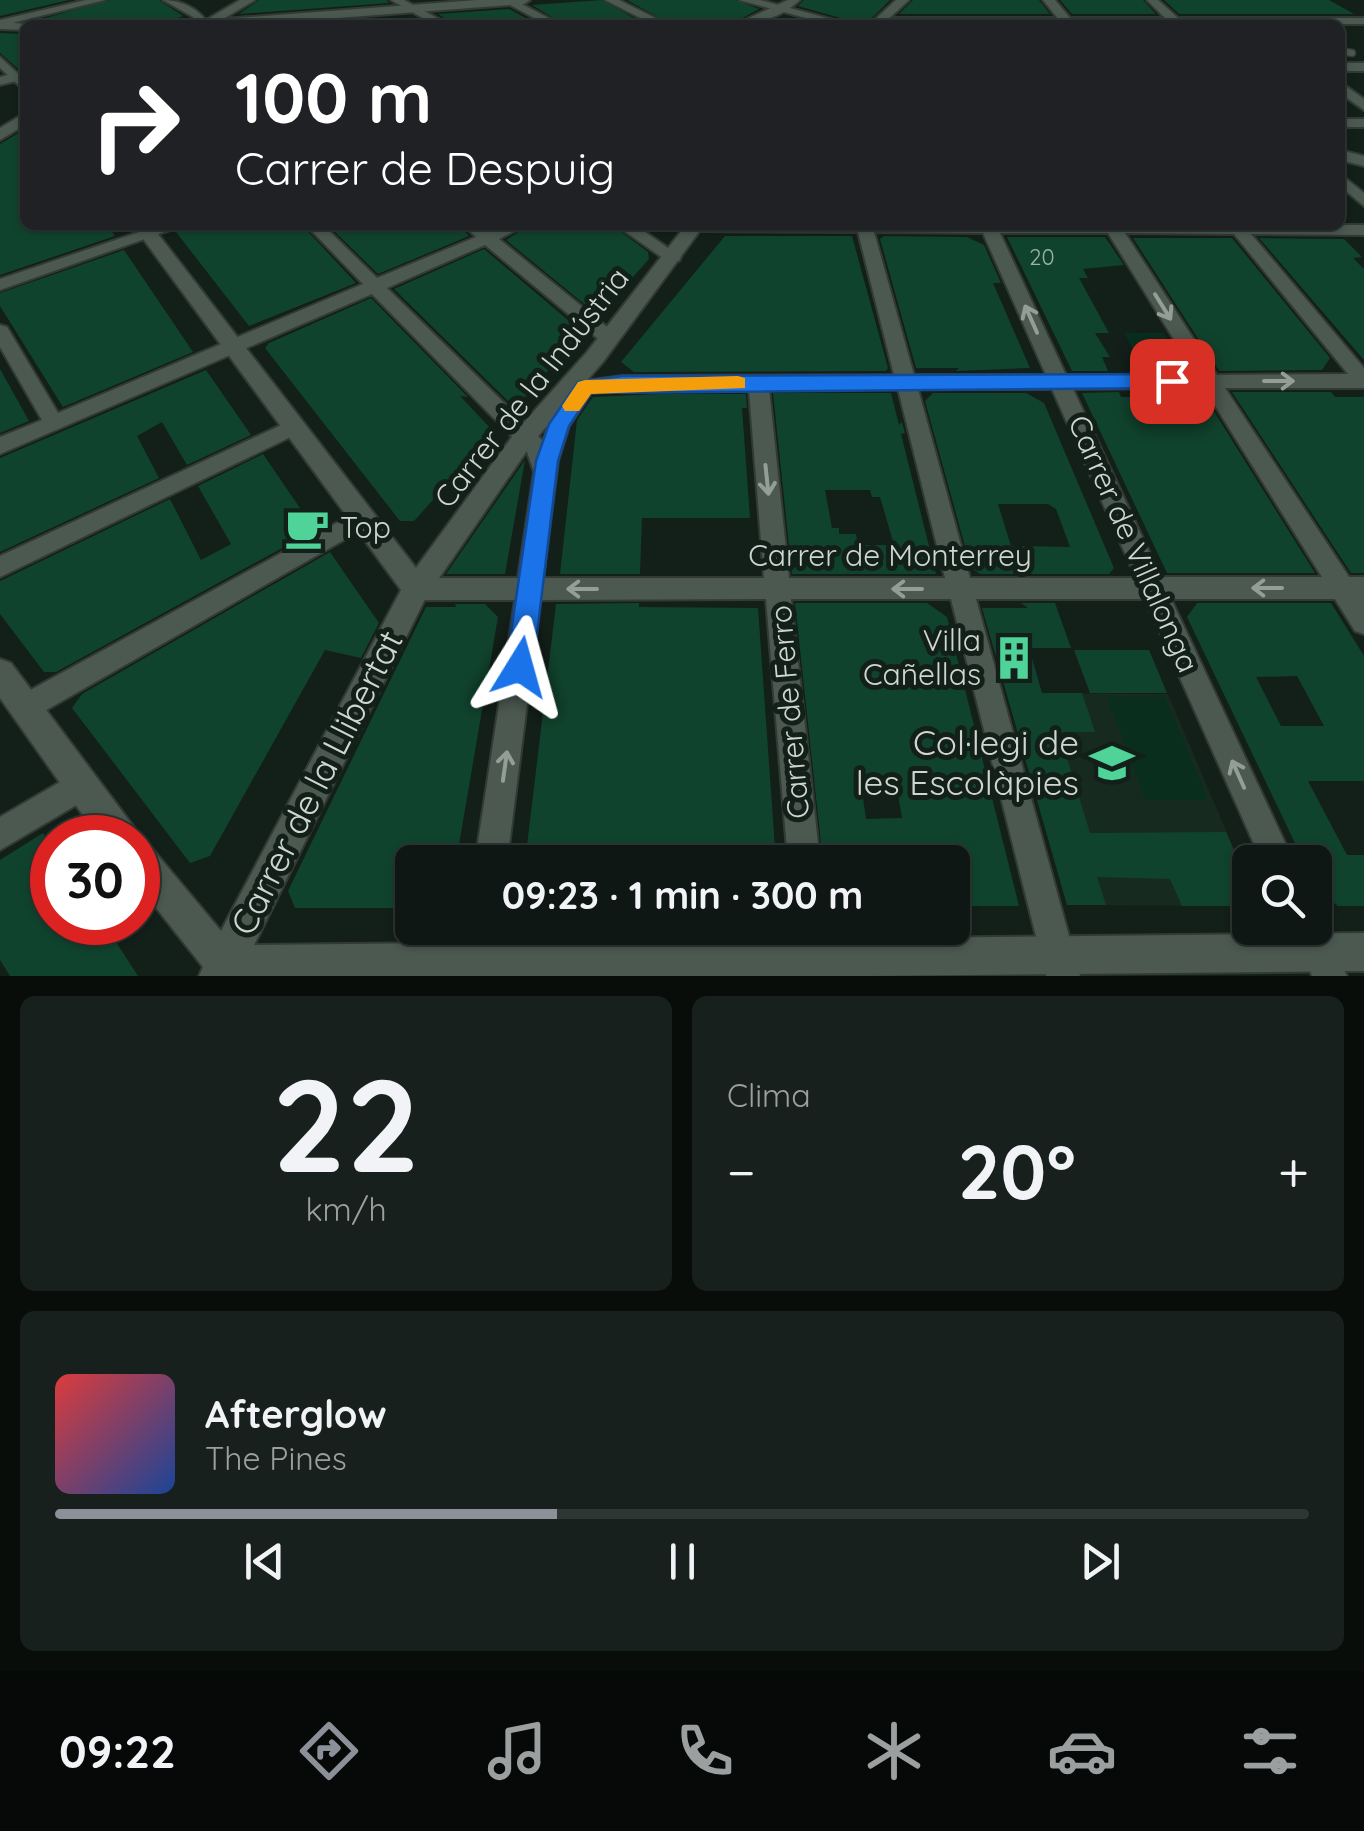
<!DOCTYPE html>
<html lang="es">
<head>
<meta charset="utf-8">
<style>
  :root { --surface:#0e1713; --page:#17201c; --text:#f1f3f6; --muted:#9b9fa0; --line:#2e3633; --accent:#8c9099 }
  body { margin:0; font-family:Quicksand,sans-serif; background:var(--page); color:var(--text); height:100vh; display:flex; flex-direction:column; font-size:38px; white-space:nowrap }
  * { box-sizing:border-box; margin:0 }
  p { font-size:32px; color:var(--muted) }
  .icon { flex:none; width:55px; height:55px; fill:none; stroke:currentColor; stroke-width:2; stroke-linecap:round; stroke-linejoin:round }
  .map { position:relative; height:976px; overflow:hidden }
  .drawer { display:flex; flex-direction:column; gap:20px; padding:20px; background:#080d0a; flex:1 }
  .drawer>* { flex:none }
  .top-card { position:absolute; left:20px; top:20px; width:1325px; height:210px; border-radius:15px; box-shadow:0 2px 8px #0004,0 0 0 2px var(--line); background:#202124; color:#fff; overflow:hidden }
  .tools { position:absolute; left:1232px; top:845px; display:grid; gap:20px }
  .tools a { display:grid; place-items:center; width:100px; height:100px; border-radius:15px; background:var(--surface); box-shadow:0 2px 8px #0004,0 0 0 2px var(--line); font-size:50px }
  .speed { position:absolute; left:30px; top:815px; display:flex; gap:20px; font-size:50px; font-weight:700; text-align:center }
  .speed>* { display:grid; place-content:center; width:130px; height:130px; border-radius:50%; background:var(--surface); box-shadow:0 2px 8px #0004,0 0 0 2px var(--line); line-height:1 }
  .speed .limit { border:15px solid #d22; background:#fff; color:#111 }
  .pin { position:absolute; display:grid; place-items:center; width:85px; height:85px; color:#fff; margin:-42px; border-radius:20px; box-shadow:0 5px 15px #0006 }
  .me { position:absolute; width:110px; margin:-55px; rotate:8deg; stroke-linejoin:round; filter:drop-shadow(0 0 8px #0008) }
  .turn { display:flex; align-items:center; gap:35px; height:210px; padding:0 50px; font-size:45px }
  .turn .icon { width:130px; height:130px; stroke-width:2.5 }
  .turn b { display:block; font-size:70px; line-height:85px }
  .big { font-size:75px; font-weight:800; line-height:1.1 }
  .drawer .card { flex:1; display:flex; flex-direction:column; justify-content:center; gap:15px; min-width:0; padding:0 35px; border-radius:15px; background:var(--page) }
  .drawer .dial { align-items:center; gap:0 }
  .dial b { font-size:130px; line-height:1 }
  .song { display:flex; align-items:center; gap:30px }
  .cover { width:120px; height:120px; border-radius:15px; background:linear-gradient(135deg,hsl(0 70% 55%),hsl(220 70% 35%)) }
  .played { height:10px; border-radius:5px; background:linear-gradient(90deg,var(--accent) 40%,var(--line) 40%) }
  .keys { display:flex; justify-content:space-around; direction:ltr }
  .heat { display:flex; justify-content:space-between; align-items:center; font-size:55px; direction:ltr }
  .drawer .tiles { flex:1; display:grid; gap:20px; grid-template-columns:1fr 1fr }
  .card:last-child { grid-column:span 2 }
  .trip { position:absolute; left:395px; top:845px; width:575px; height:100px; border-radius:15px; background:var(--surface); box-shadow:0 2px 8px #0004,0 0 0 2px var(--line); font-weight:800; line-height:100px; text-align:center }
  .tab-bar { display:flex; height:160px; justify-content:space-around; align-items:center; background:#060908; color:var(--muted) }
  .tab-bar .icon { width:70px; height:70px }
  .tab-bar .active { color:var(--accent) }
  .tab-bar b { font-size:45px; color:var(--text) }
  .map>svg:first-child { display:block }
</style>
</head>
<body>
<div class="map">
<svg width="1364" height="976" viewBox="0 0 1364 976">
  <rect width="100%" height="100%" fill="#131f19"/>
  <polygon fill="#172a20" points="1007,693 1168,694 1250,887 1244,906 1067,905"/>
  <g fill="#092e1e">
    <polygon points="1124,333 1164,333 1186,369 1143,368"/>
    <polygon points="1107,697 1165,697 1208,800 1145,800"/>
  </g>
  <g fill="#10432d" fill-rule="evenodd">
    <polygon points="0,0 69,0 0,16"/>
    <polygon points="109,0 159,0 183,16 171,21 42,19"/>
    <polygon points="259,0 387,0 389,3 239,14"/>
    <polygon points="602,0 646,25 565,25 532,5"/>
    <polygon points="627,0 735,0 759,9 730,25 672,25"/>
    <polygon points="804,0 890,0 865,25 798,6"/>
    <polygon points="913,0 1039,0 1050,14 899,14"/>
    <polygon points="1060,0 1143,0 1156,14 1072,14"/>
    <polygon points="1164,0 1329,0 1354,14 1179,14"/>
    <polygon points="509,9 539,25 454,25 438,14"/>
    <polygon points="0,33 25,34 25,68 17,68 0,53"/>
    <polygon points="25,129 25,225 107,225 115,236 0,275 0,144"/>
    <polygon points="191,225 302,225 356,283 249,326 176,232"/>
    <polygon points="328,225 459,225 469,236 378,274"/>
    <polygon points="529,225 612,225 648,252 649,259 603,311 594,312 506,240"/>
    <polygon points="725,236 852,236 888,368 886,371 634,372 621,362"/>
    <polygon points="884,236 967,237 984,245 1001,283 993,283 1030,368 956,371 959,368 916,368 880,239"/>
    <polygon points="1007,237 1105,237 1124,265 1083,269 1088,278 1079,278 1109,333 1095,333 1110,357 1102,357 1108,371 1072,371"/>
    <polygon points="1133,238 1232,238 1330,358 1322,370 1219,371"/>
    <polygon points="1259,238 1344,239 1362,257 1353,258 1364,269 1364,360"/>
    <polygon points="484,249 582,332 520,403 508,401 394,289"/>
    <polygon points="124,250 193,352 63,407 0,306 0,293"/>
    <polygon points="371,298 468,397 460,396 494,432 414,521 400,521 265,348 269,343"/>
    <polygon points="0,369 29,421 0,433"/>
    <polygon points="206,370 251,435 187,465 162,422 137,436 159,478 0,552 0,458"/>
    <polygon points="1119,392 1121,397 1205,397 1315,573 1167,573 1082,393"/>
    <polygon points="1232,392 1331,392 1335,397 1364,397 1364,573 1351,573"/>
    <path d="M773,393H891L899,425L902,422L905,433L901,434L936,574H792ZM825,490H870L872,497H880L894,545H858L856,534H839V528H832Z"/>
    <path d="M933,393H1026L1044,403L1114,568L1109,574H980L971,568L925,401ZM998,504H1048L1056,509L1070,547L1011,546Z"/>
    <polygon points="659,394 746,394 747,408 742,408 750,518 642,518 640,574 560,574 577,420 593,397"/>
    <polygon points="263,454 315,530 56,672 44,672 0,614 0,581 170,499 201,560 231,544 198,486"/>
    <polygon points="525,460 505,574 446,574"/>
    <polygon points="330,552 379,623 361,658 325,650 210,856 190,863 72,708 82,694"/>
    <polygon points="639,603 639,607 758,608 776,862 525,862 556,604"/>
    <path d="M795,603H927L947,617L1019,906H952V862H823ZM860,777H895L902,818L866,819Z"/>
    <polygon points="1021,603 1055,603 1071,648 1029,648 1042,693 1082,693 1095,732 1059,732 1090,833 1226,832 1250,887 1244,906 1182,906 1170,879 1097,877 1106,905 1067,905 982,608 1028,608"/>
    <path d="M1197,603H1331L1364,656V781H1308L1347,855H1364V906H1338L1317,890L1315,862H1304L1187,617ZM1297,676L1324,726H1281L1256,677Z"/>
    <polygon points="455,604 485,604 498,617 456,862 412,862 412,908 295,908 288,891 426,607 456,607"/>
    <polygon points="1074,650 1149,650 1167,693 1090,693"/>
    <polygon points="43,833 52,848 52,922 103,922 138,976 10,976 0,960 0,860"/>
  </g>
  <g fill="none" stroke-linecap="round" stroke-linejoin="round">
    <g stroke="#333a36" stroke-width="9">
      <polyline id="lane" points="1340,51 1352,53"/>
    </g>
    <g stroke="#333a36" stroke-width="4">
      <g id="street">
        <polygon points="86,0 105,0 0,26 0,20"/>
        <path d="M163,0C183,0 198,9 210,25H198L193,17Z"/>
        <polygon points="391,0 404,0 450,25 435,25"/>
        <polygon points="501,0 514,0 562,25 547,25"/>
        <polygon points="605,0 619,0 669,25 654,25"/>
        <path d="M788,0H800C783,16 758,25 734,25Z"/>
        <polygon points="1147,0 1158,0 1178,18 1364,18 1364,24 881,24 875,21 881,18 1165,18"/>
        <polygon points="321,12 341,25 328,25 315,15"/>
        <polygon points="0,57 25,80 25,91 0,68"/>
        <rect x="1340" y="63" width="24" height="8"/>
        <polygon points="1340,82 1364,99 1364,110 1340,93"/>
        <rect x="1340" y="119" width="24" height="8"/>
        <polygon points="1340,174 1364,193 1364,206 1340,186"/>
        <polygon points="160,225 184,225 0,290 0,279"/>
        <path d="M306,225H323L377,278L476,237L463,225H481L489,231L504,225H526L499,239L617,335V343H603L485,245L387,288L543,441L552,419L578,382L622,376L894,375L858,232L694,231L687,225H1364V235L1251,234L1364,368V388H1225L1349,577H1364V634L1355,631L1335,599H1171L1294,862H1262L1145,599H976L1080,976H1046L951,599H791L820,862H788L766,599L540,600L507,862H475L515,600H416L407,597L404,589L407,581L416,578H518L534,472L527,452L372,294L0,454V437L42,420L0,347V325L7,327L58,413L363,284ZM874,232L983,233L1046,375H914ZM1000,233H1108L1196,375H1066ZM1125,233L1234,234L1348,374L1217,375ZM1204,388L1322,577H1161L1073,389ZM769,389H898L945,578H789ZM918,389H1052L1136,578H970ZM622,390H749L764,578H543L558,461L569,426L591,393Z"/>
        <polygon points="616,225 635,225 681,257 679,261 667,261"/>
        <polygon points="294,419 301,422 305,427 301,432 0,577 0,556"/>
        <polygon points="362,509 370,511 374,518 370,525 34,717 24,721 14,717 10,708 14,699"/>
        <polygon points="79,771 90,775 94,786 90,797 0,850 0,817"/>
        <polygon points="1315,914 1320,916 1347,976 1312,976 1291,928 1315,928"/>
        <polygon points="464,928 498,928 488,972 478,976 464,972 459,960"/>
        <polygon points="793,928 826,928 830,956 826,976 792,976 796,956"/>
      </g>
    </g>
    <g stroke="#333a36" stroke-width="4">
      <g id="secondary">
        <polygon points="240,0 255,0 223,19 477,0 530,0 524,4 244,25 189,25 206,20"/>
        <polygon points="739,0 760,0 853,25 832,25"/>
        <polygon points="896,0 909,0 882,25 869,25"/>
        <polygon points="1043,0 1055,0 1076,25 1063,25"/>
        <polygon points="0,21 31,25 25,25 25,30 0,29"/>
        <polygon points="15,73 22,77 20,80 0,85 0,77"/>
        <polygon points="25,113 25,125 0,140 0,128"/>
        <polygon points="1340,150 1364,156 1364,166 1340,160"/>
        <polygon points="133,225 151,225 416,568 517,430 587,352 686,225 704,225 603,362 533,442 426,597 254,945 1364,933 1364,971 871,976 199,976 203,967 138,885 138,841 150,846 221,931 401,590"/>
        <polygon points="0,659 11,663 133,826 138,838 138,840 99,838 0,698"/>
      </g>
    </g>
    <use href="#lane" stroke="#4b5951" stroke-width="6"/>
    <use href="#street" fill="#4b5951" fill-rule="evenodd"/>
    <use href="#secondary" fill="#4b5951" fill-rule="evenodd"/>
  </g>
  <defs><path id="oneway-shaft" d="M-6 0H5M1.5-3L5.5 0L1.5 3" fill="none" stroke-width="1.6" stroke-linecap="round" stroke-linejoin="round" transform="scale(2.5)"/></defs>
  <g stroke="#939e97">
    <use href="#oneway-shaft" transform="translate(1163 307) rotate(58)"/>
    <use href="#oneway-shaft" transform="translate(1031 319) rotate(-114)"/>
    <use href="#oneway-shaft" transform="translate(1279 381)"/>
    <use href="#oneway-shaft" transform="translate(767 480) rotate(84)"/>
    <use href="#oneway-shaft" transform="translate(1267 588) rotate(180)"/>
    <use href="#oneway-shaft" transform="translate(582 589) rotate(180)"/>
    <use href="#oneway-shaft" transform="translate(907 589) rotate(180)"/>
    <use href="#oneway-shaft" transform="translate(505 766) rotate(-82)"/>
    <use href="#oneway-shaft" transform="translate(1238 774) rotate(-114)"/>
  </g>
  <polygon fill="#1a73e8" stroke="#114b97" stroke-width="2.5" points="1172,374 1183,381 1172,388 591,393 569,426 558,461 533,667 529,676 520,680 510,676 506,667 536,461 549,424 578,382 622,376"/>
  <polygon fill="#f59e0b" points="738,376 745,378 745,388 591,394 579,411 565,411 562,406 578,382 585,380"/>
  <defs>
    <g id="cafe-bare" transform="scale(3.45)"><path d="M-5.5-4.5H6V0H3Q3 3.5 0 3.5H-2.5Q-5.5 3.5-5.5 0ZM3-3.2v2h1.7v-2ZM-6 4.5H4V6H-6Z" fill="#4fd399" stroke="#131f19" stroke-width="2.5" paint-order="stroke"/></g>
    <g id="building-bare" transform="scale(3.45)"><path d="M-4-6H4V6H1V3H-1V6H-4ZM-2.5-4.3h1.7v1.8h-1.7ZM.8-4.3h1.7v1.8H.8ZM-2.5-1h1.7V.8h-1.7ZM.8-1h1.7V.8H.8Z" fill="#4fd399" stroke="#131f19" stroke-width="2.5" paint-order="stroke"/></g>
    <g id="school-bare" transform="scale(3.45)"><path d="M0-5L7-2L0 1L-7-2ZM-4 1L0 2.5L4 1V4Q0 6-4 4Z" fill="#4fd399" stroke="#131f19" stroke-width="2.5" paint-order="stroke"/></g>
  </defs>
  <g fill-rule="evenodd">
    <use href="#cafe-bare" x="307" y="528"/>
    <use href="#building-bare" x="1014" y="658"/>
    <use href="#school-bare" x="1112" y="763"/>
  </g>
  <g text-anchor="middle" stroke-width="10" stroke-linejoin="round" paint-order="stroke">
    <g font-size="22" fill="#9eb1a8">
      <text x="1042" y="265">20</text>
    </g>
    <g font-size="30" fill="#ced6d1" stroke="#131f19">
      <text transform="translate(532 388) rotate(-52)" y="10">Carrer de la Indústria</text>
      <text transform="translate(1133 544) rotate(66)" y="10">Carrer de Villalonga</text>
      <text x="890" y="566">Carrer de Monterrey</text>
      <text transform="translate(790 712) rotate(-95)" y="10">Carrer de Ferro</text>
    </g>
    <g font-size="30" fill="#ced6d1" stroke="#131f19" text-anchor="start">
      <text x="340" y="538">Top</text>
      <text x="981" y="651" text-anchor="end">Villa<tspan x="981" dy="34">Cañellas</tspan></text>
    </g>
    <g font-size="35" fill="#ced6d1" stroke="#131f19" text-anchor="end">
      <text x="1079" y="755">Col·legi de<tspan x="1079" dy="40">les Escolàpies</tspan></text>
    </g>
    <g font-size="35" fill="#ced6d1" stroke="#131f19">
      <text transform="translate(317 783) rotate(-63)" y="12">Carrer de la Llibertat</text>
    </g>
  </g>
</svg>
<div class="tools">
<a><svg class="icon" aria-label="search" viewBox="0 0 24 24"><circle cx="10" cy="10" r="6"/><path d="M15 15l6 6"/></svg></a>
</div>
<div class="speed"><div class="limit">30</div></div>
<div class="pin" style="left:1172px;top:381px;background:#d93025"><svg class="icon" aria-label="arrive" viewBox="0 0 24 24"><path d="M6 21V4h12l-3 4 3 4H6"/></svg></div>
<svg class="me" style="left:520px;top:667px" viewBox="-20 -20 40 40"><path d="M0-17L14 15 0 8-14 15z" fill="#1a73e8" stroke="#fff" stroke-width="4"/></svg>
<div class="trip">09:23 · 1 min · 300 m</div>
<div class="top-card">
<div class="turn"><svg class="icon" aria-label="right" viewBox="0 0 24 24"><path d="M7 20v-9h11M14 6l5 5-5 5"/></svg><div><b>100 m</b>Carrer de Despuig</div></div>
</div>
</div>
<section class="drawer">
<div class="tiles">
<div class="card dial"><b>22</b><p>km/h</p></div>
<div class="card"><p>Clima</p>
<div class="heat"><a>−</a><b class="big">20°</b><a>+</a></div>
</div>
<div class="card">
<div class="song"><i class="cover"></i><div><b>Afterglow</b><p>The Pines</p></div></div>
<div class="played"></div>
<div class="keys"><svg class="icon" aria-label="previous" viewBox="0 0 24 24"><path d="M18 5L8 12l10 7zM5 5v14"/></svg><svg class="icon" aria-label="pause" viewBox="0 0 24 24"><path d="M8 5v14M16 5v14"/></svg><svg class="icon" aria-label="next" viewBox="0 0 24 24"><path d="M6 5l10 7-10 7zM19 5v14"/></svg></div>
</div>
</div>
</section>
<nav class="tab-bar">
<b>09:22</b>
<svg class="icon active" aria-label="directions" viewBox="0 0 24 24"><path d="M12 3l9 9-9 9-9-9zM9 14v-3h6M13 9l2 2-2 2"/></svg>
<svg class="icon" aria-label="music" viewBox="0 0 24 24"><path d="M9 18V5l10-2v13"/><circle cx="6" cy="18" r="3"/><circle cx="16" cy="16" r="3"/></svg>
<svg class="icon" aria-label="phone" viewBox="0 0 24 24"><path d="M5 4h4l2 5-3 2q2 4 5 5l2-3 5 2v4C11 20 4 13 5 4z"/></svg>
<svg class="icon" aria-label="climate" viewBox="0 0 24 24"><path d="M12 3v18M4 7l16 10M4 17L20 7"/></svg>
<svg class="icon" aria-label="car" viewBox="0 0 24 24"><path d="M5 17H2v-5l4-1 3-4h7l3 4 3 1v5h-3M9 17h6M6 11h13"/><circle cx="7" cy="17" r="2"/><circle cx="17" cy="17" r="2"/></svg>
<svg class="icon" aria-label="filters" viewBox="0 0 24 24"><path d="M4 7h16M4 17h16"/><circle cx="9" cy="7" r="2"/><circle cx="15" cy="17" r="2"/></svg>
</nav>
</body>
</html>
